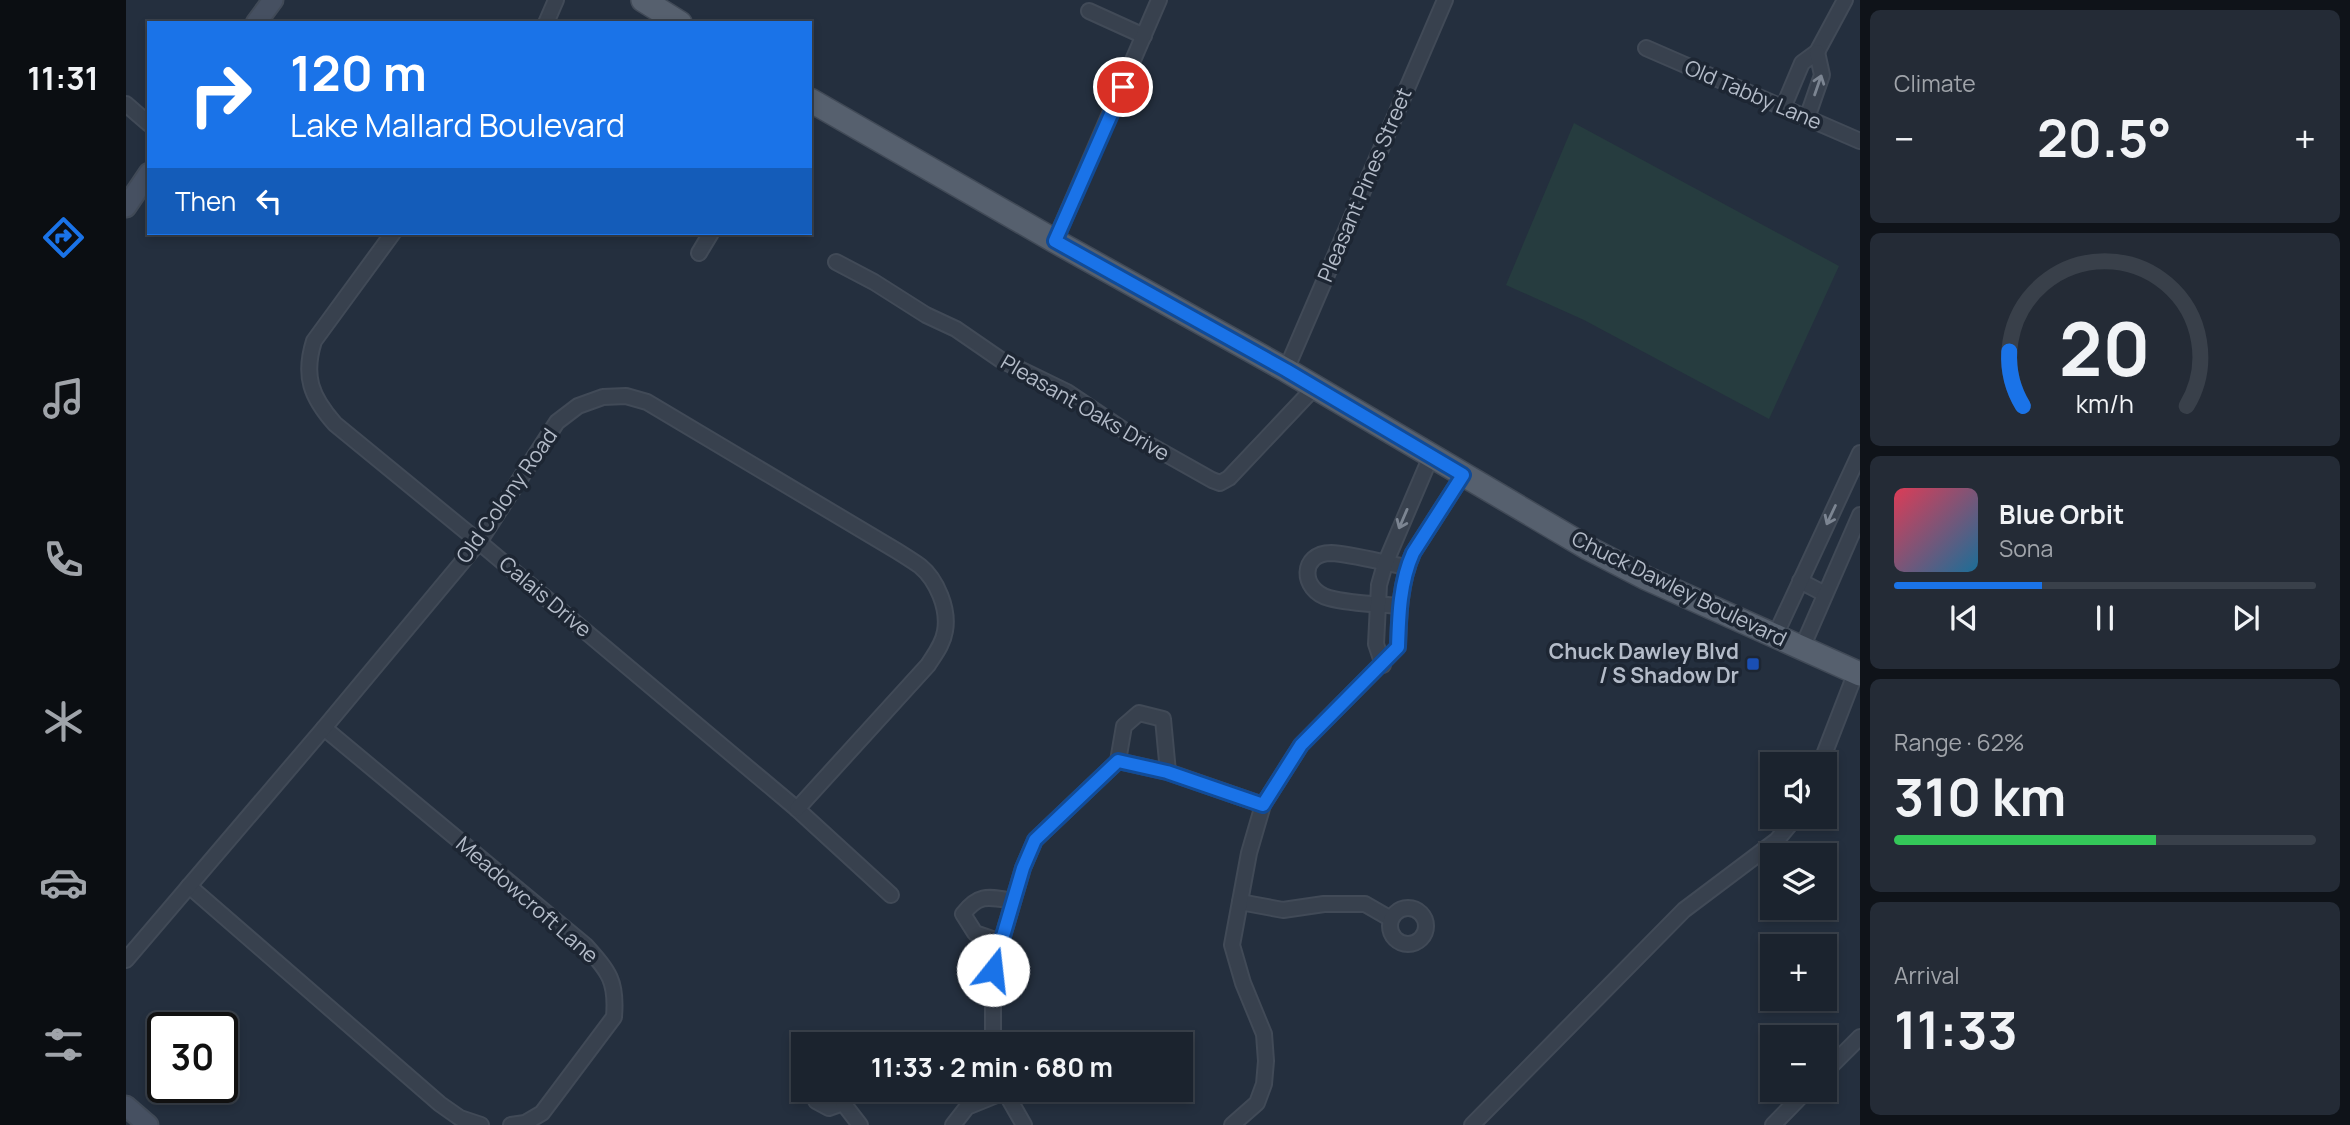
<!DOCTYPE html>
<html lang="en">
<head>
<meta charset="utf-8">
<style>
  :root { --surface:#1b232e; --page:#242b36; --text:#f1f3f6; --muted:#a0a4aa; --line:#39404a; --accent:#1a73e8 }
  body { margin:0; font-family:Manrope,sans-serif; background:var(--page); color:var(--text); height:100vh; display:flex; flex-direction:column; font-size:26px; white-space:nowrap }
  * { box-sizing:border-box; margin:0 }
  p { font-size:23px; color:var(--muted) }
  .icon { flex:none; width:38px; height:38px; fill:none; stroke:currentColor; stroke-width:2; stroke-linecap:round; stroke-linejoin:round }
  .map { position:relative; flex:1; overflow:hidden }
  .panel { display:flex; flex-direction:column; gap:10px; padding:10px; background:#0f1319; width:490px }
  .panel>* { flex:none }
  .top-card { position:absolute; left:21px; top:21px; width:665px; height:214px; border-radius:0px; box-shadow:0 4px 10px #0003,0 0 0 2px var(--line); background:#1a73e8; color:#fff; overflow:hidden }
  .fabs { position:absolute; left:1634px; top:752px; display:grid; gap:14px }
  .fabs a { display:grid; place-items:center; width:77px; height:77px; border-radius:0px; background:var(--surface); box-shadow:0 4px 10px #0003,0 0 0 2px var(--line); font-size:35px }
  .speed { position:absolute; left:21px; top:1012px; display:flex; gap:14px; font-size:35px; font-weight:700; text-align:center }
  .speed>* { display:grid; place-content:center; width:91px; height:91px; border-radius:50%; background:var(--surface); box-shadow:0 4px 10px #0003,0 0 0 2px var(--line); line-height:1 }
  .speed .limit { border:4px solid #111; border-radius:10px; background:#fff; color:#111 }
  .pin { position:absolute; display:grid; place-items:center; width:60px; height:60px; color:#fff; margin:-30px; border:4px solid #fff; border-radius:50%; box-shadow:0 2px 7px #0007 }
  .me { position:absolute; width:77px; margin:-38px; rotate:16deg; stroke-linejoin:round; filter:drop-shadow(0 0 5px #0008) }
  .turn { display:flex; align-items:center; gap:24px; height:147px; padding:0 28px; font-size:32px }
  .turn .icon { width:91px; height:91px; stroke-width:2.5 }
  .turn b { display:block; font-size:49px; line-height:60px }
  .then { display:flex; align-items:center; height:66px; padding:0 28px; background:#0003; gap:14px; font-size:26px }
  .big { font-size:52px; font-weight:700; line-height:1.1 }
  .panel .card { flex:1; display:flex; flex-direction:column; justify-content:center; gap:10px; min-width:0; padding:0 24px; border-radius:10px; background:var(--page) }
  .panel .dial { align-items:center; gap:0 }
  .dial svg { height:182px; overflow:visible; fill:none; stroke:var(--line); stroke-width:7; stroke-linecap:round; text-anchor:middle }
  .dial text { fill:var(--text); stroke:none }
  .song { display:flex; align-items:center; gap:21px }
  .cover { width:84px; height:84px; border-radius:10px; background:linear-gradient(135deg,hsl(350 70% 55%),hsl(200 70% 35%)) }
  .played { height:7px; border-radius:4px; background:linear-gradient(90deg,var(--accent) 35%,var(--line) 35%) }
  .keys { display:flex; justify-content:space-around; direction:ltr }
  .heat { display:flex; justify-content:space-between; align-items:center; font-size:38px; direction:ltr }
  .charge { height:10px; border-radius:5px; background:linear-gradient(90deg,#34c759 62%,var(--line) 0) }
  .trip { position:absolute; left:665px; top:1032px; width:402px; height:70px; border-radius:0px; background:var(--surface); box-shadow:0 4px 10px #0003,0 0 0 2px var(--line); font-weight:700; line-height:70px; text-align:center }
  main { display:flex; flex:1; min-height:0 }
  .menu { display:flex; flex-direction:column; width:126px; justify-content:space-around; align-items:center; background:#0b0e12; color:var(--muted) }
  .menu .icon { width:49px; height:49px }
  .menu .selected { color:var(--accent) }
  .menu b { font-size:32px; color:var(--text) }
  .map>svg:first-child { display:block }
</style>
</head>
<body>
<main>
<nav class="menu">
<b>11:31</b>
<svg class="icon selected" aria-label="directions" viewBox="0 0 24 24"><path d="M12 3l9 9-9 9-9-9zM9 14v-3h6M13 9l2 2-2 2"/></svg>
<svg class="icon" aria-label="music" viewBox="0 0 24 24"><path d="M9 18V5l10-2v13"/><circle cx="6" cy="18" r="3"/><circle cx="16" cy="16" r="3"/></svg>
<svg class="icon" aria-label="phone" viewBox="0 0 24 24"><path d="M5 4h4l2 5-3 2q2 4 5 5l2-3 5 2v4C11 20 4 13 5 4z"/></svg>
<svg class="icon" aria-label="climate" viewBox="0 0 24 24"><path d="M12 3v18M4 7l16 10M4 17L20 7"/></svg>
<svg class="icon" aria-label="car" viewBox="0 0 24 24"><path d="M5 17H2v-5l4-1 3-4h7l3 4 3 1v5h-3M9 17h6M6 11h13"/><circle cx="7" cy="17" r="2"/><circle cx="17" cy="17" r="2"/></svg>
<svg class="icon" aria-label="filters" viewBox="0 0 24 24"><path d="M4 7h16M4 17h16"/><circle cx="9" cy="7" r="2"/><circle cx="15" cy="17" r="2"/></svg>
</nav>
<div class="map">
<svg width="1734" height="1125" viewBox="0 0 1734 1125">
  <rect width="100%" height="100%" fill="#242f3e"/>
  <polygon fill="#263c3f" points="1448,123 1713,266 1643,419 1458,320 1380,285"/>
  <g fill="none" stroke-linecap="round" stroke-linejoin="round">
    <g stroke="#414a57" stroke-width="18">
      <g id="street">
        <polyline points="963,11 1018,36"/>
        <polyline points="420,23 430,0"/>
        <polyline points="1520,48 1734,141"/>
        <polyline points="0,104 23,124"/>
        <polyline points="1657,108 1676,63 1691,52 1719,0"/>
        <polyline points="1681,118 1696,75 1691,52"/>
        <path d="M267,233L188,341C177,376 185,397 209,424L353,542L671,809L765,895"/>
        <polyline points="929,241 1033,0"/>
        <polyline points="573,253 585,233"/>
        <polyline points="710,262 748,282 800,315 830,329 875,360 941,392 999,431 1086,480 1094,483 1103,478 1189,387"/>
        <polyline points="1160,370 1319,0"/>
        <polyline points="1674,581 1699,594"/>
        <path d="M1274,606C1251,604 1225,604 1203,598C1174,590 1174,553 1205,553C1226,554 1258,563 1281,567"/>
        <polyline points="1649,636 1734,453"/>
        <polyline points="1676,648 1734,515"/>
        <polyline points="1257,665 1250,644 1253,585 1259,564 1305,456"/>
        <path d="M198,728L460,946C483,972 491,981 488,1017L416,1113L399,1123L385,1125"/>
        <polyline points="992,761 998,726 1013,713 1037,719 1042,772"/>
        <polyline points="1694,765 1730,672"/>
        <polyline points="63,886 314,1104 334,1118 355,1125"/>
        <polyline points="1114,902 1157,910 1198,904 1239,904 1265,919"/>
        <circle cx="1282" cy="926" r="18"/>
        <path d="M875,942L849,933L837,914C853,893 863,897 887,901"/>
        <path d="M0,960L198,728L353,542L431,422L452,406L477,397L500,396L521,402L771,551C779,556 787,561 794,566C811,580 823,609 819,631C817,644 809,654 802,665L671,809"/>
        <polyline points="867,1045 867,970 897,868 909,840 992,761 1042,772 1137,805"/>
        <polyline points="1699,1072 1734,1037"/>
        <polyline points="686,1090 690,1101 703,1108 717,1103 722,1090"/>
        <polyline points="878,1090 898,1125"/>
        <polyline points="717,1103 734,1125"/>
        <polyline points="827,1125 841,1107 878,1092"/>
        <path d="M1106,1125L1131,1103L1138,1084L1140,1061L1138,1034L1117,983L1106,945L1123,853L1137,805L1175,745L1272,647C1273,615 1274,582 1287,553L1337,475"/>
        <polyline points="1346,1125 1558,910 1651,840 1670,817"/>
        <polyline points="1647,1125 1681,1090"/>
      </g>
    </g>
    <g stroke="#414a57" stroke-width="23">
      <g id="secondary">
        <polyline points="130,23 147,0"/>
        <polyline points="0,207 23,173"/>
        <polyline points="0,1106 22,1125"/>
      </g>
    </g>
    <g stroke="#414a57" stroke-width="26">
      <g id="primary">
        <polyline points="517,0 554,23"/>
        <polyline points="684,100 929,241 1160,370 1462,548 1520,578 1734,674"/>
      </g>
    </g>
    <use href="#street" stroke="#38414e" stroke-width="14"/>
    <use href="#secondary" stroke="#465061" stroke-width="19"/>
    <use href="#primary" stroke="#56606e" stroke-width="23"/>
  </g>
  <defs><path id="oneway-shaft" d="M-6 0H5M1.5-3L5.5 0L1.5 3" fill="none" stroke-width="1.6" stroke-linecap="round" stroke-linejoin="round" transform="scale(1.75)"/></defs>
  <g stroke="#7c8592">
    <use href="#oneway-shaft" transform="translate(1692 85) rotate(-71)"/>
    <use href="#oneway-shaft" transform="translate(1705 515) rotate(115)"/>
    <use href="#oneway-shaft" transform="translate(1277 519) rotate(113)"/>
  </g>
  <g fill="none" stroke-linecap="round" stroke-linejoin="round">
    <g stroke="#114b97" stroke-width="18">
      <path id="route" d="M867,970L897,868L909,840L992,761L1041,772L1137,805L1175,745L1272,647C1273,615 1274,582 1287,553L1337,475L1160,370L929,241L997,87"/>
    </g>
    <use href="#route" stroke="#1a73e8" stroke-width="12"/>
  </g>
  <rect fill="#1a4fb4" stroke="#1d2633" stroke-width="2.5" x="1620" y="657" width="14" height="14" rx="3.5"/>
  <g text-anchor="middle" stroke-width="7" stroke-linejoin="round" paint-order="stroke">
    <g font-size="21" fill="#b4bcc9" stroke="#1d2633">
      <text transform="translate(1627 95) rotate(23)" y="7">Old Tabby Lane</text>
      <text transform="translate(1239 185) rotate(-67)" y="7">Pleasant Pines Street</text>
      <text transform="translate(959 408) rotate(30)" y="7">Pleasant Oaks Drive</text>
      <text transform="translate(381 496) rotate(-55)" y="7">Old Colony Road</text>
      <text transform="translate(1553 589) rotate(26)" y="7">Chuck Dawley Boulevard</text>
      <text transform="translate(419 597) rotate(40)" y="7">Calais Drive</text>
      <text transform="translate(401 900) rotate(41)" y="7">Meadowcroft Lane</text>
    </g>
    <g font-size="21" font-weight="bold" fill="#b4bcc9" stroke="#1d2633" text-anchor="end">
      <text x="1613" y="659">Chuck Dawley Blvd<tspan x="1613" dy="24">/ S Shadow Dr</tspan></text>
    </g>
  </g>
</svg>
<div class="fabs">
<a><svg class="icon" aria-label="sound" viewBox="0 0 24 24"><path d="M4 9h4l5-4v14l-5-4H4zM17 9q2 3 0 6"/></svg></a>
<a><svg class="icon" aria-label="layers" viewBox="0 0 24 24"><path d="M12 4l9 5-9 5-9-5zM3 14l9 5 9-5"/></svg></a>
<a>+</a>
<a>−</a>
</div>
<div class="speed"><div class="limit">30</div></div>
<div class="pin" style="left:997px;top:87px;background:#d93025"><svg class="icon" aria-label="arrive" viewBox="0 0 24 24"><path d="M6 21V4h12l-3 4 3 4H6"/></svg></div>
<svg class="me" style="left:867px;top:970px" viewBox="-20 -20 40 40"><circle r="19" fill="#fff"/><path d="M0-13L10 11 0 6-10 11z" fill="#1a73e8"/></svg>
<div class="trip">11:33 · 2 min · 680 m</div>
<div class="top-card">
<div class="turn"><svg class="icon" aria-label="right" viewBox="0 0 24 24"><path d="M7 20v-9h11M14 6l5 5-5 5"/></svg><div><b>120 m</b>Lake Mallard Boulevard</div></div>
<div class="then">Then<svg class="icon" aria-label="left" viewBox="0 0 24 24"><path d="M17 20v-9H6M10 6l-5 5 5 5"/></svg></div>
</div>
</div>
<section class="panel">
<div class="card"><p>Climate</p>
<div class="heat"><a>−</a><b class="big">20.5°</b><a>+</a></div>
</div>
<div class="card dial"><svg viewBox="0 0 100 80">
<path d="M14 69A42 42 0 1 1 86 69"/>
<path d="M14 69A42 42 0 0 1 8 45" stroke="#1a73e8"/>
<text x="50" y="56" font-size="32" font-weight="700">20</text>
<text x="50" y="72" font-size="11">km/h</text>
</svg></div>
<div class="card">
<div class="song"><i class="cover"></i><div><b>Blue Orbit</b><p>Sona</p></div></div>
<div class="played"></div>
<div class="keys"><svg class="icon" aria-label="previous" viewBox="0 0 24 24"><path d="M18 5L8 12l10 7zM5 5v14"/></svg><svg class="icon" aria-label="pause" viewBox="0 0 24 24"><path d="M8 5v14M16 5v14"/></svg><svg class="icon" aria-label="next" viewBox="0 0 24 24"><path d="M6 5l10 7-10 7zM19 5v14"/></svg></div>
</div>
<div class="card"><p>Range · 62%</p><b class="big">310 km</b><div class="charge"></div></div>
<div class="card"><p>Arrival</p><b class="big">11:33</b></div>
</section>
</main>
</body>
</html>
